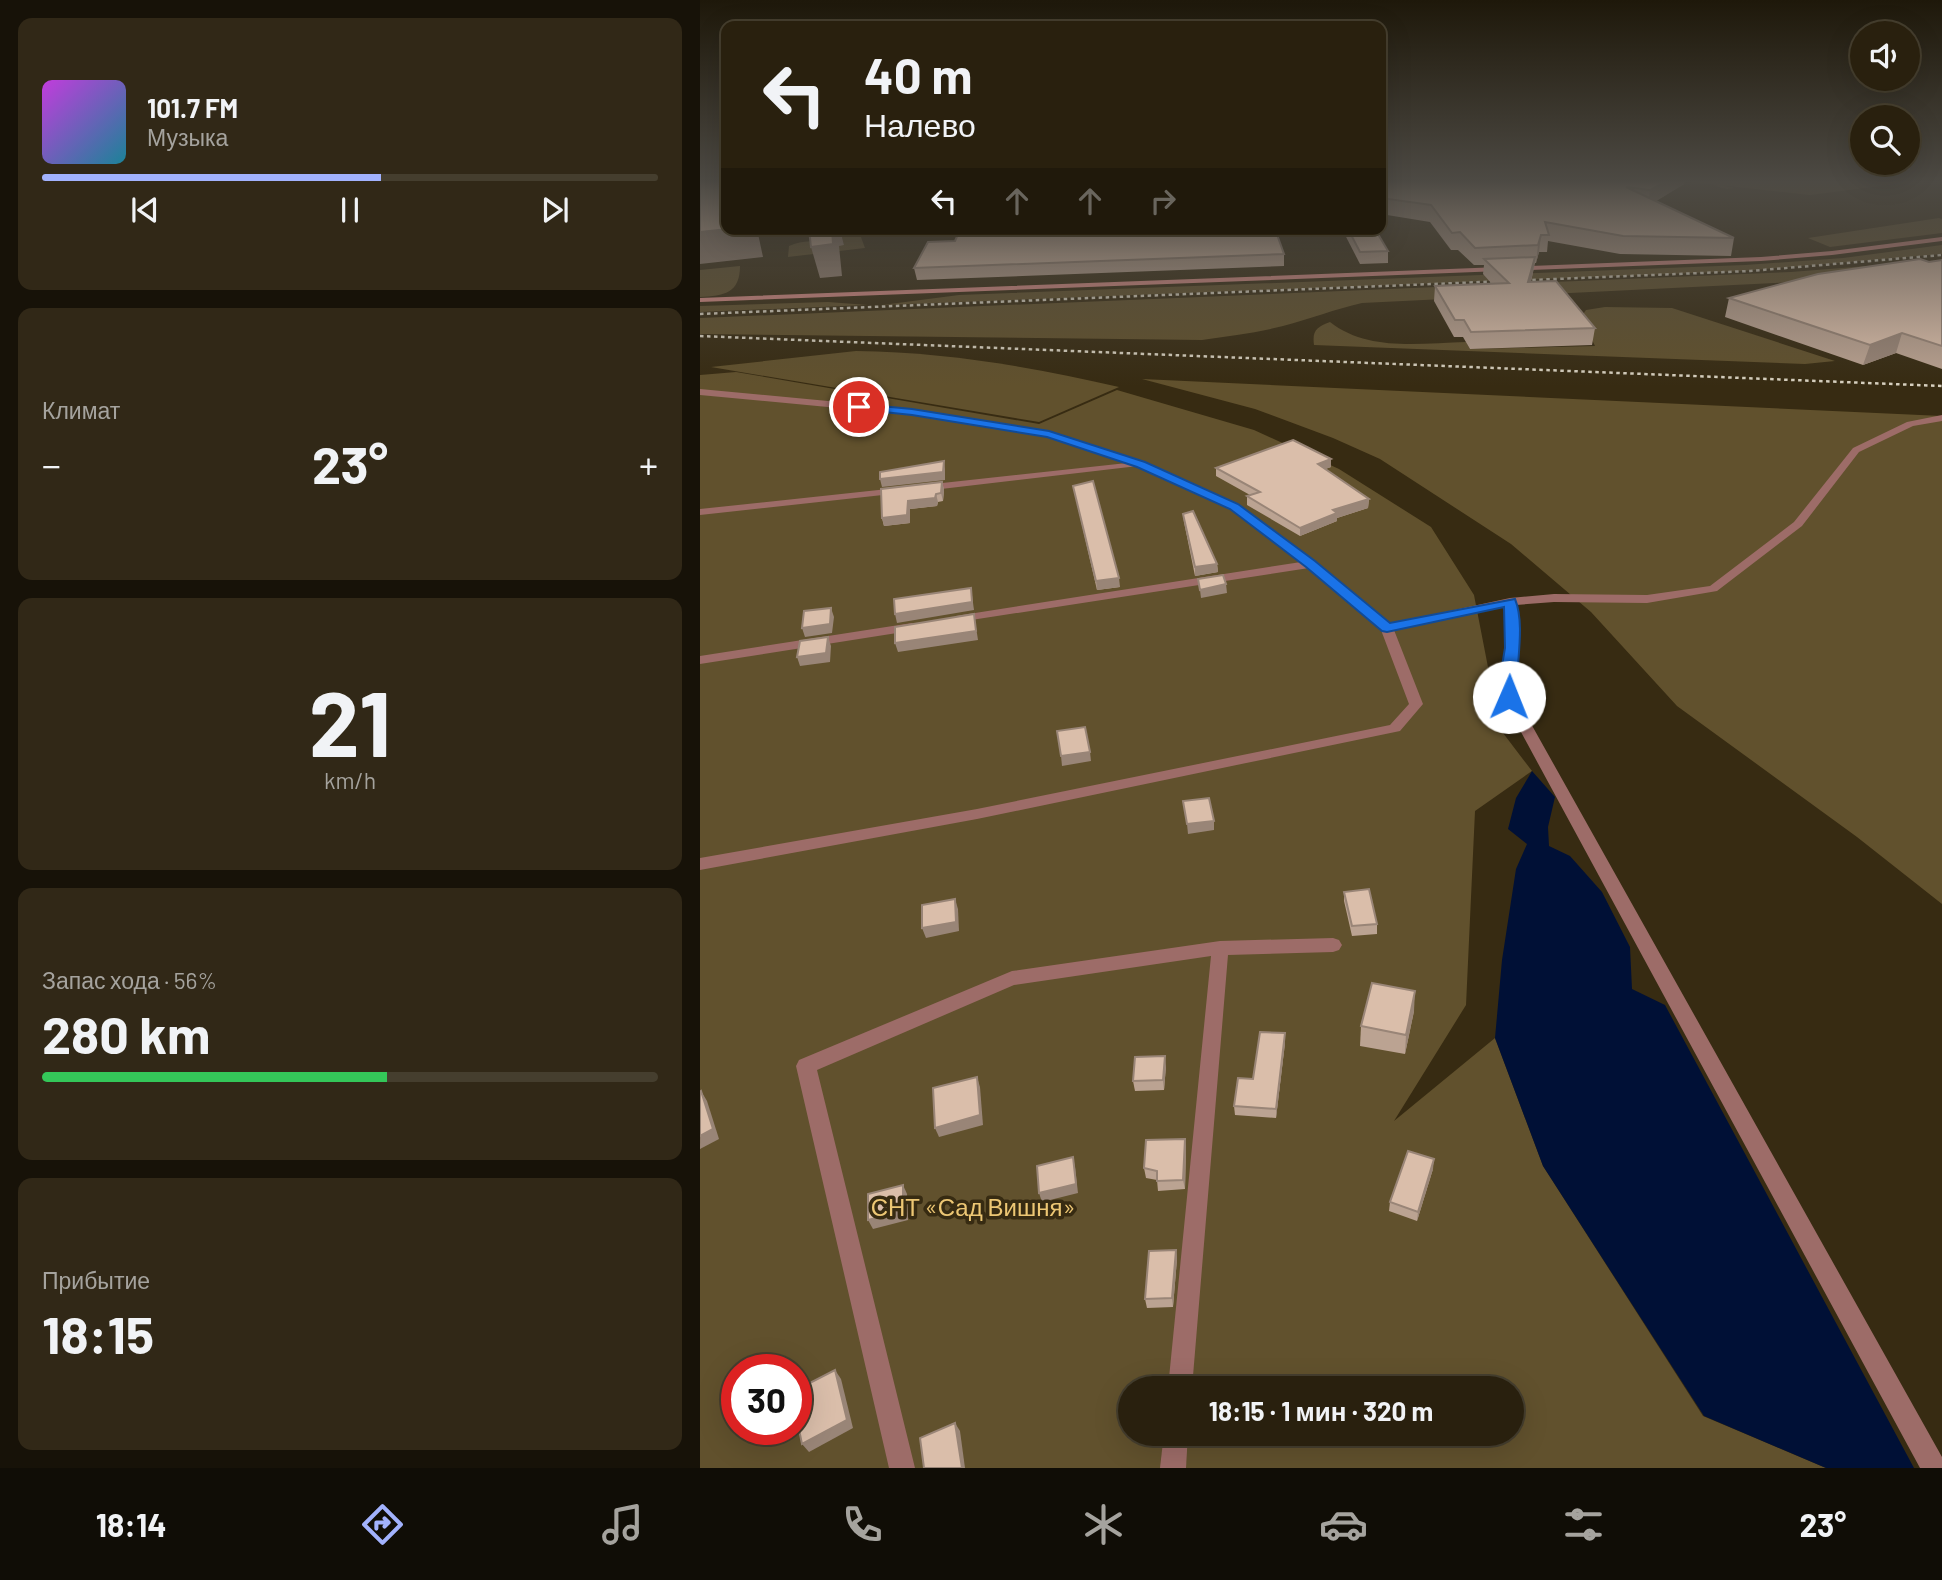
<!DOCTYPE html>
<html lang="ru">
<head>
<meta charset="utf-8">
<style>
  :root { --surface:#29200e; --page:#312817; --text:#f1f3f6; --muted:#a5a39e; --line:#453e2e; --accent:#a2b2fd }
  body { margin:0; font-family:Barlow,sans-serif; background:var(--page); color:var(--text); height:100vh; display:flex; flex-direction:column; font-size:26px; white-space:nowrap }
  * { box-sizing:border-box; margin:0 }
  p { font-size:23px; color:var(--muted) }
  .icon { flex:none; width:38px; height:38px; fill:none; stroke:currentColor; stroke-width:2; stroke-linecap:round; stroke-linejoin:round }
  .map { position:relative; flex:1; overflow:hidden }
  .sheet { display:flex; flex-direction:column; gap:18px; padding:18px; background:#171208; width:700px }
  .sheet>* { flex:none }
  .top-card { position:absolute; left:21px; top:21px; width:665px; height:214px; border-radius:14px; box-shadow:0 7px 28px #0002,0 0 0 2px var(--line); background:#29200e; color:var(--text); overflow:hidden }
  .controls { position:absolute; left:1150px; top:21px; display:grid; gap:14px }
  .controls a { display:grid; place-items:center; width:70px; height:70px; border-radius:50%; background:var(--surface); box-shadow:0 7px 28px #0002,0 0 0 2px var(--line); font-size:35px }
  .speed { position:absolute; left:21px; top:1354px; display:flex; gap:14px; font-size:35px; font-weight:700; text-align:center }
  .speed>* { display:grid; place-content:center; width:91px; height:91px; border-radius:50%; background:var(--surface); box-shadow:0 7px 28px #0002,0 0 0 2px var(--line); line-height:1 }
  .speed .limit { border:10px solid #d22; background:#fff; color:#111 }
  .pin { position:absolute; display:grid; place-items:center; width:60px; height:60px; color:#fff; margin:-30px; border:4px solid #fff; border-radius:50%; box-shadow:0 2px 7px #0007 }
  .me { position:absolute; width:77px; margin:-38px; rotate:1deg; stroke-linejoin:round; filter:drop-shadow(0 0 5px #0008) }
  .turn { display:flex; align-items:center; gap:24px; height:147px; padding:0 28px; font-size:32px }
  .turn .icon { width:91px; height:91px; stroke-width:2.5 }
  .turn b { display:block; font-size:49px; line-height:60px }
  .lanes { display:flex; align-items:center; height:66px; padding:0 28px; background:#0003; justify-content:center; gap:35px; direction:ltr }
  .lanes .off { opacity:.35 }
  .big { font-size:52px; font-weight:700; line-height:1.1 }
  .sheet .widget { flex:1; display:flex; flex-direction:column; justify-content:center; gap:10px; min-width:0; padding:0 24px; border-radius:14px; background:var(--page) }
  .sheet .dial { align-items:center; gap:0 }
  .dial b { font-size:91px; line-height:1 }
  .song { display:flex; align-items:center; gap:21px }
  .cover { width:84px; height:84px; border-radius:10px; background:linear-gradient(135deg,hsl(290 70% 55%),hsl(190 70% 35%)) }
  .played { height:7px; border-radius:4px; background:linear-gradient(90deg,var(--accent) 55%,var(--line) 55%) }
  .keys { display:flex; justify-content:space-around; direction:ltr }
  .heat { display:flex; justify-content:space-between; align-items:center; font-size:38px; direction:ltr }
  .charge { height:10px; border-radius:5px; background:linear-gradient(90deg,#34c759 56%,var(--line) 0) }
  .trip { position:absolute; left:418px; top:1376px; width:406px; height:70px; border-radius:35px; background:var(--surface); box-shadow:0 7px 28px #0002,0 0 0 2px var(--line); font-weight:700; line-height:70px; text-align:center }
  .dock { display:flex; height:112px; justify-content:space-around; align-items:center; background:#100d06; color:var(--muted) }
  .dock .icon { width:49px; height:49px }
  .dock .selected { color:var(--accent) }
  .dock b { font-size:32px; color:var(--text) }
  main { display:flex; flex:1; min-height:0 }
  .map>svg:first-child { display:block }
</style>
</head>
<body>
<main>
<section class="sheet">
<div class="widget">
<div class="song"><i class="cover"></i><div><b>101.7 FM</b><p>Музыка</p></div></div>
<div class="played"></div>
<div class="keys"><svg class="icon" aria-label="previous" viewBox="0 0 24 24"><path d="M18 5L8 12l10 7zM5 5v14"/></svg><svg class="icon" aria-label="pause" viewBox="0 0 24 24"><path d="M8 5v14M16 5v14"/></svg><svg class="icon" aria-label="next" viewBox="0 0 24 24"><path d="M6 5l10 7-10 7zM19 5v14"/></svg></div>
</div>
<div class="widget"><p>Климат</p>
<div class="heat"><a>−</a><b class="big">23°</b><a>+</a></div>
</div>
<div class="widget dial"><b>21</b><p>km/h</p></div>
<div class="widget"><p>Запас хода · 56%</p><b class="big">280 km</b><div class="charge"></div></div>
<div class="widget"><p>Прибытие</p><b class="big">18:15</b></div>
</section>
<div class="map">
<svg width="1242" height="1468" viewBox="0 0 1242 1468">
  <rect width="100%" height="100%" fill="#372b12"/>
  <g fill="#61512d" fill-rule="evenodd">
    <polygon points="984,181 1220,181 1110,195 1020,185 1034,188 1027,189 1015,186 1018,185"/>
    <polygon points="1239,218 1242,219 1242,233 1130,247 1108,238"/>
    <path d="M140,229H158L165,248L88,257L89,246C107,238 125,242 144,245Z"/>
    <polygon points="1242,245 1242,254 1043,271 182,305 259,295 1045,265 1143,258"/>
    <path d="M1242,260V267L1096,282L662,303C635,309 610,319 583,326C556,333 529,336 502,340L0,334V318L1091,272Z"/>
    <path d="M40,266C40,293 24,296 0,297V270Z"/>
    <polygon points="128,302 168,305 0,312 0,306"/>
    <path d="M905,307L972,308L1135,361L1105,364L614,345C612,330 617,327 630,322C668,352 721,343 766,342L770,349L895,346L881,317L886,310Z"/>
    <path d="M156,351C247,352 330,367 419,387L339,422L11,367Z"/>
    <path d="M36,372L339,424L417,390L554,430L639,469L731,527L774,595L800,729L832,771L775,811L766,1005L694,1121L795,1038L843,1166L1003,1416L1126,1468H0V375ZM37,1370H96V1430H37ZM430,1388H812V1433H430Z"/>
    <polygon points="442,379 1242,416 1242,904 1157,837 977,706 891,612 811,544 680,459 633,438 555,409"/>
  </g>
  <polygon fill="#001036" points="832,771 855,797 848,827 849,846 870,856 902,892 930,947 932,989 965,1005 1214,1468 1126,1468 1004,1416 843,1166 795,1038 802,960 816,869 827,844 808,829 816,798"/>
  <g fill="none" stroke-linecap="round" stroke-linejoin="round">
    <g fill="#9d6c68" fill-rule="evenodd">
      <polygon points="0,389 212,409 349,431 444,462 538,505 615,562 689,624 810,598 854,594 947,595 1010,586 1094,522 1153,448 1207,422 1242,415 1242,421 1213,426 1159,452 1102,526 1017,591 947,603 854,602 816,605 818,647 815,672 816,697 1242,1457 1242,1468 1220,1468 802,697 801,672 806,647 804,607 694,630 723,704 700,731 277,819 0,870 0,858 277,809 690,725 709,704 681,630 609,568 252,623 250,620 256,616 601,562 530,509 438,466 224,491 219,488 224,485 427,463 347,437 212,415 0,395"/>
      <polygon points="197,488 202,491 201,493 0,515 0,509"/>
      <polygon points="212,623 218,627 216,630 0,664 0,656"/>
      <polygon points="633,938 639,940 642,945 639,950 633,952 528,955 492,1388 468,1388 511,956 314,985 117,1070 215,1468 189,1468 96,1066 99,1060 312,971 520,941"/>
      <polygon points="464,1433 488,1433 486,1468 460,1468"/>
    </g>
    <polygon fill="#dc8e89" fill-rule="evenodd" points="1242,237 1242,241 1132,255 1061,261 0,302 0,298 1061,257 1132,251"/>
    <g stroke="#d8d1c0" stroke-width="2.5" stroke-dasharray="3.5 3.5" stroke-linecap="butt">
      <polyline points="0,314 1050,271 1242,255"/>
      <polyline points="0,336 1242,386"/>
    </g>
  </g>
  <g fill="#bba392">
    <polygon points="681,181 984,184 956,201 1034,238 1031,256 920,254 848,241 847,252 839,252 836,263 835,263 831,282 895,328 892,345 770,349 763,337 754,337 734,301 735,286 792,284 783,274 784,265 774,265 758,250 751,250 730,222 681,214"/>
    <polygon points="642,229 675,229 688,251 688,263 660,264"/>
    <polygon points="584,254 584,266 217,280 214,268"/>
    <polygon points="1242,260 1242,369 1196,353 1163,365 1025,317 1029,298"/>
    <polygon points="631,459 631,467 625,469 669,499 668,508 637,518 637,521 600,536 547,505 547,496 550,495 516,476 516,468"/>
    <polygon points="242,482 244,490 243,501 238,502 237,506 210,509 210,523 184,526 182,518"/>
    <polygon points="373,486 420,587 397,590"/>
    <polygon points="483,514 517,564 518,572 495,576 484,522"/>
    <polygon points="644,892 677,924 677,934 652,936 644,901"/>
    <polygon points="714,1011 705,1054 660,1046 661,1026"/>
    <polygon points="585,1033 585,1043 576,1118 535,1115 534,1106"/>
    <polygon points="466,1066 464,1090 435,1091 433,1081"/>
    <polygon points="485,1139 486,1148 485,1189 458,1191 457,1180 446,1178 444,1168"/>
    <polygon points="733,1169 717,1221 689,1211 690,1202"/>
    <polygon points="476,1250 477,1259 473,1307 447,1308 445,1299"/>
  </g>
  <g fill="#998577">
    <polygon points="966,181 984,181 984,184 948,206 950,190"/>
    <polygon points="28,229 57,229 63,257 0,264 0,232"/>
    <polygon points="132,229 140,229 144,245 139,246 142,276 120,278 111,247"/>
    <polygon points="841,235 839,252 836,263 838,245"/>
    <polygon points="835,257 833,272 827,298 828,282"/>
    <polygon points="1202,333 1196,353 1163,365 1170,345"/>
    <polygon points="631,459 631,467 618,472 618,464"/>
    <polygon points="244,461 245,469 245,480 182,487 180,479"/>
    <polygon points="242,482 244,490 243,501 241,493"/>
    <polygon points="236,494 238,502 237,506 210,509 210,523 184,526 182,518 208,501"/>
    <polygon points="669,499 668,508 637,518 637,521 600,536 600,528 633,510"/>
    <polygon points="517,564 518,572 495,576 495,567"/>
    <polygon points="419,578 420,587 397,590 396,581"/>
    <polygon points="526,584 527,593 501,598 500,590"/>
    <polygon points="271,588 274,610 197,623 195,614"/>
    <polygon points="131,608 134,617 132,633 105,637 102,628"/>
    <polygon points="274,614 278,640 198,652 195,643"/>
    <polygon points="128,637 131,646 130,662 100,666 97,657"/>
    <polygon points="390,752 391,761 362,766 361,756"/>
    <polygon points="514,821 514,830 488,834 487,824"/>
    <polygon points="255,899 258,909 259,931 226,938 222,928"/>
    <polygon points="715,991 714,1011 705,1054 706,1035"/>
    <polygon points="585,1033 585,1043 576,1118 576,1109"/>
    <polygon points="465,1056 466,1066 464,1090 463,1080"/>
    <polygon points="277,1077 280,1087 283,1125 239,1137 235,1128"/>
    <polygon points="1,1091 7,1101 19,1139 0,1149"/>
    <polygon points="485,1139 486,1148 485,1189 483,1180"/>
    <polygon points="373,1157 375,1167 378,1193 342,1202 339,1193"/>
    <polygon points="734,1159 733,1169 717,1221 718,1212"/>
    <polygon points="203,1185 207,1194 208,1220 173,1229 168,1220"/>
    <polygon points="476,1250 477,1259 473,1307 472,1298"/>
    <polygon points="135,1370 141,1379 153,1428 109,1452 102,1444"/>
    <polygon points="255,1423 260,1431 265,1468 262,1468"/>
  </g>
  <g fill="#dabeaa" stroke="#998577" stroke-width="2">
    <polygon points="0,181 26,181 26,229 28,229 0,232"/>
    <polygon points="681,181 966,181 950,190 926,187 1034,238 923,236 845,222 849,235 841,235 838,245 775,248 760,232 752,233 731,205 681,198"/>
    <polygon points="109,229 132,229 133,244 111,247"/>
    <polygon points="333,229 575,229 584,254 214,268 228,242 255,241 259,232"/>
    <polygon points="648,229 675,229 688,251 660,252"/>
    <polygon points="835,257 828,282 856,281 895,328 771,332 764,320 755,320 735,286 809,283 784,259"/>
    <polygon points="1220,259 1229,262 1242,260 1242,346 1202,333 1170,345 1029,298 1118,274"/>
    <polygon points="593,440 631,459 618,464 669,499 633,510 637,513 600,528 547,496 560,492 516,468"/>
    <polygon points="244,461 243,472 180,479 180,472"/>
    <polygon points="393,481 419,578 396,581 373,486"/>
    <polygon points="242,482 241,493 236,494 235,498 208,501 207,515 182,518 181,489"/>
    <polygon points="493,511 517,564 495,567 483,514"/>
    <polygon points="523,575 526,584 500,590 498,579"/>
    <polygon points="271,588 272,602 195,614 194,599"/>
    <polygon points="131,608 130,624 102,628 104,611"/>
    <polygon points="274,614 276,631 195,643 195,627"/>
    <polygon points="128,637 126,653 97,657 100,641"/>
    <polygon points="385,727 390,752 361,756 357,731"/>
    <polygon points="509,798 514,821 487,824 483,801"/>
    <polygon points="669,889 677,924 652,926 644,892"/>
    <polygon points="255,899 256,922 222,928 222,905"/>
    <polygon points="672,983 715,991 706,1035 661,1026"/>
    <polygon points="560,1032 585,1033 576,1109 534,1106 538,1078 553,1079"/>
    <polygon points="465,1056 463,1080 433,1081 435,1057"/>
    <polygon points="277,1077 280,1115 235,1128 233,1088"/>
    <polygon points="1,1091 13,1129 0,1136 0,1092"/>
    <polygon points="485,1139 483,1180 457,1181 457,1171 444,1168 446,1140"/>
    <polygon points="708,1151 734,1159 718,1212 690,1202"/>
    <polygon points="373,1157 376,1184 339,1193 337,1166"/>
    <polygon points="203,1185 203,1211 168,1220 168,1194"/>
    <polygon points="476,1250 472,1298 445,1299 449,1251"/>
    <polygon points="135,1370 147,1420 102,1444 96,1415 96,1390"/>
    <polygon points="255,1423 262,1468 224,1468 220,1438"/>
  </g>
  <linearGradient id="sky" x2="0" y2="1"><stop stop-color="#1e180a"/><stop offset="0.47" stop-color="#4d4a44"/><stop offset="1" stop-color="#4d4a44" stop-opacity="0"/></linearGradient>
  <rect width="1242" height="386" fill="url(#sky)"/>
  <path fill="#1a73e8" stroke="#114b97" stroke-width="2" d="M159,404L212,409L349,431L445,462L538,504L615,561L690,623L815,599C826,626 815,668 817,697L809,702L802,697L801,672L805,648L804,607L687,632L682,631L606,567L530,509L437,467L347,437L212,415L155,409L154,407Z"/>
  <g text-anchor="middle" stroke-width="7" stroke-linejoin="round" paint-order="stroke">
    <g font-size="24" fill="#edc774" stroke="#372b12">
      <text x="273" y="1216">СНТ «Сад Вишня»</text>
    </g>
  </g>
</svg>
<div class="controls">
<a><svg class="icon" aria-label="sound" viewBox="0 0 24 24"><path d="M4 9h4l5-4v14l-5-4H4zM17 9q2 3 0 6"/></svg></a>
<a><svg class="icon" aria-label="search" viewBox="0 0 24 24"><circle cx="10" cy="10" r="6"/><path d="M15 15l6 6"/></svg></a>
</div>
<div class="speed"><div class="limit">30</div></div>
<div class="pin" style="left:159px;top:407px;background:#d93025"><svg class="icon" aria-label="arrive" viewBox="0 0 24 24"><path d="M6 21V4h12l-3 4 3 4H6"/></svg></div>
<svg class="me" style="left:809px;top:697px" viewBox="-20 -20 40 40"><circle r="19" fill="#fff"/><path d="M0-13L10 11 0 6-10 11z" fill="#1a73e8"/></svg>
<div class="trip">18:15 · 1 мин · 320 m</div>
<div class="top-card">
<div class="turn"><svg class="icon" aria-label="left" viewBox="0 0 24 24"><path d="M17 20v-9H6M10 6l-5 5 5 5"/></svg><div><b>40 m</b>Налево</div></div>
<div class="lanes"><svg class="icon" aria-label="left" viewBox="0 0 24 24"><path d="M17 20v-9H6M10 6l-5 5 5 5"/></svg><svg class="icon off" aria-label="ahead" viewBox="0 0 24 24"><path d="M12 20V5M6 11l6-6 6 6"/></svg><svg class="icon off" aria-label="ahead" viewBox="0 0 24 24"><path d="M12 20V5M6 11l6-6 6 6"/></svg><svg class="icon off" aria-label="right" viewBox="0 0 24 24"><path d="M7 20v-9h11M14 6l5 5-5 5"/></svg></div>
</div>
</div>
</main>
<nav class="dock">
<b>18:14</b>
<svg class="icon selected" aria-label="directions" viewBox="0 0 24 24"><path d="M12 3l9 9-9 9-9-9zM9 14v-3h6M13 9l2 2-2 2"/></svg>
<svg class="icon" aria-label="music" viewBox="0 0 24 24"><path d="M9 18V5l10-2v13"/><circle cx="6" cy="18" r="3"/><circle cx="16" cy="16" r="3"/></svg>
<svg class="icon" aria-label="phone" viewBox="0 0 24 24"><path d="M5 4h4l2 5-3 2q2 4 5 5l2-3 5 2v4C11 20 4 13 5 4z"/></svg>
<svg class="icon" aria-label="climate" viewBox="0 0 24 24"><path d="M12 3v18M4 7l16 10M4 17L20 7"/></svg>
<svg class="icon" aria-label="car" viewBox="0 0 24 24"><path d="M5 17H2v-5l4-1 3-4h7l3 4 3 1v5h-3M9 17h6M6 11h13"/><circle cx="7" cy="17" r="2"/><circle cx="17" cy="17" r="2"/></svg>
<svg class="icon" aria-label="filters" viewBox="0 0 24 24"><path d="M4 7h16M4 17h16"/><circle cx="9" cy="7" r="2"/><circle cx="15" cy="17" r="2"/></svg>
<b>23°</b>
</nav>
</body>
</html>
